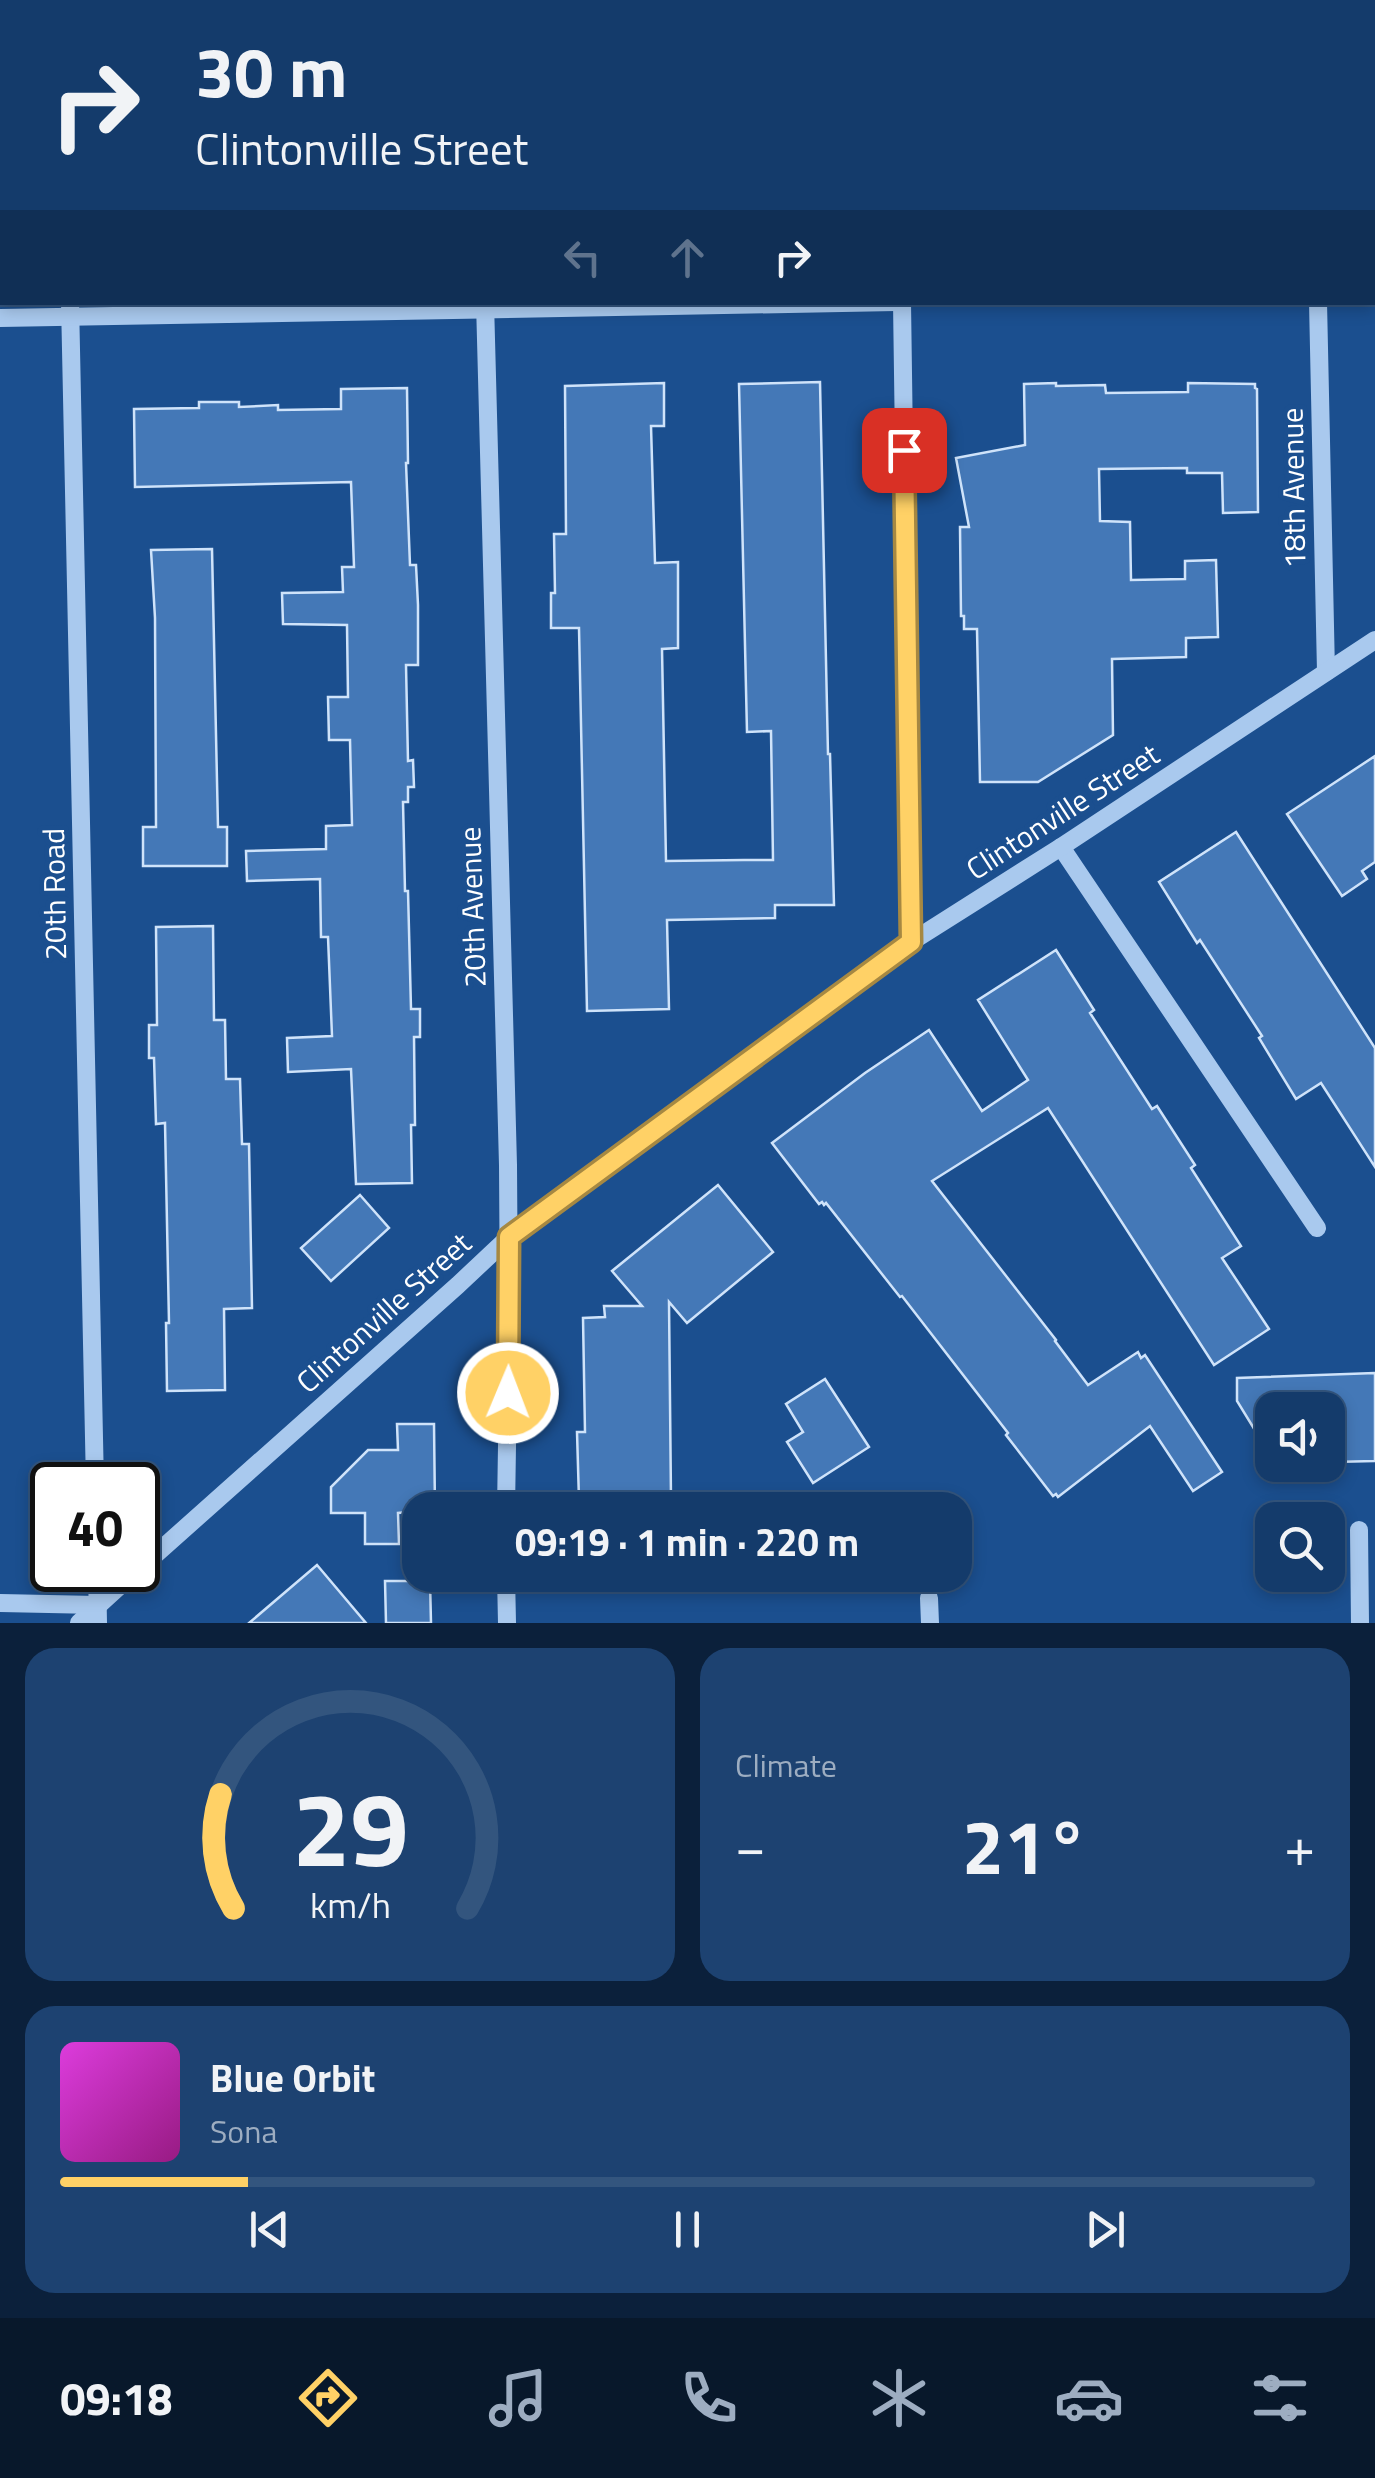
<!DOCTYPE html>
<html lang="en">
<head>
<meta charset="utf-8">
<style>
  :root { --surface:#143b6b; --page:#1d4271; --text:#f1f3f6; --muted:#9dadc1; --line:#33557e; --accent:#ffd166 }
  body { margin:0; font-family:"Titillium Web",sans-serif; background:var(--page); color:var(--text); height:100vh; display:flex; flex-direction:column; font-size:38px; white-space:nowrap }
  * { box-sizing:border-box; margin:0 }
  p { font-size:32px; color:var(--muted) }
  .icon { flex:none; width:55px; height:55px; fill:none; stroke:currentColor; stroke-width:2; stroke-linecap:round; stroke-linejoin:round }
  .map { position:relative; height:1623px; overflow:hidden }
  .side { display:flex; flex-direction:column; gap:25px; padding:25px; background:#0b203b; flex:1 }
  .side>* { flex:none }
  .hud { position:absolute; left:0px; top:0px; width:1375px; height:305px; box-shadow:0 5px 15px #0003,0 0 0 2px var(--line); background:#143b6b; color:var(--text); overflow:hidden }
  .controls { position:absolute; left:1255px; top:1392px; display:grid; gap:20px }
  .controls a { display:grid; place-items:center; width:90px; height:90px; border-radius:20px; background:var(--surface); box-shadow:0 5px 15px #0003,0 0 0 2px var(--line); font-size:50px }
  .speed { position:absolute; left:30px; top:1462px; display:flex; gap:20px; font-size:50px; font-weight:700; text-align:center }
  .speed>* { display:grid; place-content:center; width:130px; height:130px; border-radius:50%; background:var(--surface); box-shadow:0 5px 15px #0003,0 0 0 2px var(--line); line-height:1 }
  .speed .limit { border:5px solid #111; border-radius:15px; background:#fff; color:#111 }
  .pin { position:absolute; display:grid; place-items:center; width:85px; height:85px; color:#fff; margin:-42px; border-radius:20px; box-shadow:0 5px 15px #0006 }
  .me { position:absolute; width:110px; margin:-55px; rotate:1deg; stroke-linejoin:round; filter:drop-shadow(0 0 8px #0008) }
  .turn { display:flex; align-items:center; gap:35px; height:210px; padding:0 30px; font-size:45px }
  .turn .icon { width:130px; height:130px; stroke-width:2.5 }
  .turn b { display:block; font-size:70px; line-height:85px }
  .lanes { display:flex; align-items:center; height:95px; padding:0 30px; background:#0003; justify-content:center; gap:50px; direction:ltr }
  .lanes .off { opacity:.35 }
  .big { font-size:75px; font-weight:700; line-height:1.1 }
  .side .tile { flex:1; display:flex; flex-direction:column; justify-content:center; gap:15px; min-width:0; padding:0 35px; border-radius:30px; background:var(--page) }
  .side .dial { align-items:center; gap:0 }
  .dial svg { height:260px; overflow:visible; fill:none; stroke:var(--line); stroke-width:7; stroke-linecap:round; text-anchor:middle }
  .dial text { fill:var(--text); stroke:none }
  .song { display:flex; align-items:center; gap:30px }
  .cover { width:120px; height:120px; border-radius:15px; background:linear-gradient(135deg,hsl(300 70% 55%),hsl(310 70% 35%)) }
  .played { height:10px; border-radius:5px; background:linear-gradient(90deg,var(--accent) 15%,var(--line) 15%) }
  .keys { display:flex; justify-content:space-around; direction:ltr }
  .heat { display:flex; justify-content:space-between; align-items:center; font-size:55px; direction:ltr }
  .side .tiles { flex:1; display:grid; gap:25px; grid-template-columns:1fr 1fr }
  .tile:last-child { grid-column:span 2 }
  .trip { position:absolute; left:402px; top:1492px; width:570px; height:100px; border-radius:30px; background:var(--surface); box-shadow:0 5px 15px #0003,0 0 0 2px var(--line); font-weight:700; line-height:100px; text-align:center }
  .tabs { display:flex; height:160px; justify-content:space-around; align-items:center; background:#08182b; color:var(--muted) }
  .tabs .icon { width:70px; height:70px }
  .tabs .selected { color:var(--accent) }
  .tabs b { font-size:45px; color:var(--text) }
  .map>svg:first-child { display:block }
</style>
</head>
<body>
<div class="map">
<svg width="1375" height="1623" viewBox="0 0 1375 1623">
  <rect width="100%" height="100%" fill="#1b4f8f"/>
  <g fill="#4478b7" stroke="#cfe3fa" stroke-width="2.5">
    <polygon points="820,382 828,754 830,754 834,905 775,905 775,918 667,920 669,1009 587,1011 579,628 551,628 551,593 555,593 554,534 566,534 565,386 664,383 664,426 651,426 655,563 678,562 678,648 662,649 666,861 744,860 773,860 771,731 747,732 739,384"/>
    <polygon points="1056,383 1056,386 1105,385 1106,393 1188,392 1188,383 1255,384 1255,388 1257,389 1258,512 1223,513 1222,473 1187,473 1187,468 1099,469 1100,521 1130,522 1131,580 1185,579 1185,561 1216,560 1218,637 1186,638 1186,657 1112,659 1113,735 1038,782 980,782 977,629 964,629 964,616 961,616 960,527 969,527 956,458 1025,445 1024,384"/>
    <polygon points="407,388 408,463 406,463 410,565 416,565 418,605 418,665 406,665 408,761 413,760 414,787 408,787 408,802 403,802 405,891 408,891 411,1009 420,1009 420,1037 414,1037 415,1125 411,1125 412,1183 356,1184 351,1069 288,1072 287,1038 332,1036 328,937 321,937 320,879 247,881 246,851 326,849 326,826 352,825 350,740 329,740 328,697 348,697 347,625 283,624 282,593 343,592 342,567 354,567 351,482 135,487 134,409 199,408 199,402 239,402 239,407 278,405 278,410 341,409 341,389"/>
    <polygon points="212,549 218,827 227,827 227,866 143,866 143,827 156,827 155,618 151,550"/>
    <polygon points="1375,756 1375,862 1362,871 1367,879 1342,896 1287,814"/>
    <polygon points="1236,832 1375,1048 1375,1167 1321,1083 1296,1099 1259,1038 1262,1036 1200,940 1197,943 1159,882"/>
    <polygon points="213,926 214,1020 225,1020 226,1079 240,1079 242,1144 249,1144 252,1308 224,1309 225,1390 167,1391 166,1323 169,1323 165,1123 156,1124 154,1058 149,1058 149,1025 157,1025 156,927"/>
    <polygon points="1056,950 1094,1010 1090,1013 1152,1109 1157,1106 1195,1165 1191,1168 1241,1246 1222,1258 1269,1329 1214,1365 1048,1108 932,1181 1056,1340 1055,1341 1088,1385 1138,1352 1141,1358 1145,1355 1222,1472 1193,1491 1150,1426 1058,1497 1056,1494 1053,1496 1006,1435 1008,1433 902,1296 900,1297 826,1203 824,1205 822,1202 819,1204 772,1143 865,1073 929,1030 982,1111 1028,1080 978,1000"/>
    <polygon points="718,1185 773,1252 687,1323 669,1302 671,1499 579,1500 577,1432 585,1432 583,1318 605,1317 604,1306 642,1306 612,1271"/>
    <polygon points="360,1195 389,1228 331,1281 301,1248"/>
    <polygon points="1375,1373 1375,1461 1333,1462 1332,1410 1272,1410 1272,1458 1237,1401 1237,1378"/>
    <polygon points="825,1379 869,1447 813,1483 787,1442 803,1432 786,1404"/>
    <polygon points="397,1424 434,1424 435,1510 398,1513 399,1544 365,1544 365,1513 331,1513 331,1487 368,1450 398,1450"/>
    <polygon points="317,1565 366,1623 249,1623"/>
    <polygon points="385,1581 430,1581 431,1623 386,1623"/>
  </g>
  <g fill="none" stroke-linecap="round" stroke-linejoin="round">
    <g stroke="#a9c9ee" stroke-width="18">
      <polyline points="65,0 65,2"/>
      <polyline points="480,0 480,2"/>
      <polyline points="897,0 897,2"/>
      <polyline points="1312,0 1312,2"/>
      <polyline points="1372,292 1375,292"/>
      <polyline points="70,302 95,1485"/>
      <polyline points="485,302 508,1165 509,1316 506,1510"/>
      <polyline points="902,302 911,942"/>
      <polyline points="1318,302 1326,672"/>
      <polyline points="0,318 896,302"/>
      <polyline points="1061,847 1317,1228"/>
      <polyline points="1359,1530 1360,1623"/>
      <polyline points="97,1570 98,1623"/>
      <polyline points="138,1570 458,1285 509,1237 911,942 1061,847 1375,640"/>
      <polyline points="506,1575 507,1623"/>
      <polyline points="929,1598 930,1623"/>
      <polyline points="0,1603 97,1605"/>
      <polyline points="79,1623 137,1570"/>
    </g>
  </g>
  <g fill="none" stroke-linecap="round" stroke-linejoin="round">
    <g stroke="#a68842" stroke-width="25">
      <polyline id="route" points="508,1393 509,1237 911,942 904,450"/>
    </g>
    <use href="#route" stroke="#ffd166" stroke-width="18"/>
  </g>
  <g text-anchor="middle" stroke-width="10" stroke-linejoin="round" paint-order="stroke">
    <g font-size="30" fill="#fff" stroke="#1b4f8f">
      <text transform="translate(1294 488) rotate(-91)" y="10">18th Avenue</text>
      <text transform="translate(1063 812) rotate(-33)" y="10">Clintonville Street</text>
      <text transform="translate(55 894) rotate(-91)" y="10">20th Road</text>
      <text transform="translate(473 907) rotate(-92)" y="10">20th Avenue</text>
      <text transform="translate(384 1313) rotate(-42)" y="10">Clintonville Street</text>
    </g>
  </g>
</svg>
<div class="controls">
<a><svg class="icon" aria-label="sound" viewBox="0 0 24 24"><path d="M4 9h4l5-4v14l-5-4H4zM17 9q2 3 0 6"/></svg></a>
<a><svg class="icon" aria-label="search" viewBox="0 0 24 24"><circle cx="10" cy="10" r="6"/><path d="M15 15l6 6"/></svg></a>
</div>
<div class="speed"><div class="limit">40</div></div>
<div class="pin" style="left:904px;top:450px;background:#d93025"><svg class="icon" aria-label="arrive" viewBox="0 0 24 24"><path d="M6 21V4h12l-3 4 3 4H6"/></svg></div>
<svg class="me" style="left:508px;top:1393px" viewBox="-20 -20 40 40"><circle r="17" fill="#ffd166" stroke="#fff" stroke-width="3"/><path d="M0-11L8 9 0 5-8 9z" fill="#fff"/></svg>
<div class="trip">09:19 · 1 min · 220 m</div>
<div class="hud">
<div class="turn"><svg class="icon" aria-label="right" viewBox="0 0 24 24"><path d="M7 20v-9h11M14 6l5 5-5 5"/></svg><div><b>30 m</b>Clintonville Street</div></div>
<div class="lanes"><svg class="icon off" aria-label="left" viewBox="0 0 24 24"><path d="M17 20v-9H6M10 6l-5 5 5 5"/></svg><svg class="icon off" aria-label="ahead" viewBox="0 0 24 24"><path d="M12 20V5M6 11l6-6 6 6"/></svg><svg class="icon" aria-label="right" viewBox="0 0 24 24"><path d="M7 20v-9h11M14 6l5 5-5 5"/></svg></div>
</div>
</div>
<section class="side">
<div class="tiles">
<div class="tile dial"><svg viewBox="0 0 100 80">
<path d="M14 69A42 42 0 1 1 86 69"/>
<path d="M14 69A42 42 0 0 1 10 34" stroke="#ffd166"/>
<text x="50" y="56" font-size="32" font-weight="700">29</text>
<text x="50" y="72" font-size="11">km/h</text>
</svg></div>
<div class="tile"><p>Climate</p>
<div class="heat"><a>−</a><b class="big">21°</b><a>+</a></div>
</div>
<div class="tile">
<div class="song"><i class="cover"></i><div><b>Blue Orbit</b><p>Sona</p></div></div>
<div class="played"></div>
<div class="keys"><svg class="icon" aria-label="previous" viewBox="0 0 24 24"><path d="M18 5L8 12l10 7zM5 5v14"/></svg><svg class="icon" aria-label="pause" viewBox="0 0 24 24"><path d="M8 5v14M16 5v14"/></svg><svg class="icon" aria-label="next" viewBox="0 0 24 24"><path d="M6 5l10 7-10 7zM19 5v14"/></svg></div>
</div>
</div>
</section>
<nav class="tabs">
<b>09:18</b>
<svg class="icon selected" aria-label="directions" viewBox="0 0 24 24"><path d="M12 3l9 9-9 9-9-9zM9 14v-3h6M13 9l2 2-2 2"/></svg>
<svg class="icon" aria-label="music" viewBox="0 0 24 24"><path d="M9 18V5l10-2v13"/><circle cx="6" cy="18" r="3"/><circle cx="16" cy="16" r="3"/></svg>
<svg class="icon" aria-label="phone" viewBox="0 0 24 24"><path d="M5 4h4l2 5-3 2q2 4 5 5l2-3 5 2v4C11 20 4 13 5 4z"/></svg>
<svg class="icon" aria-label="climate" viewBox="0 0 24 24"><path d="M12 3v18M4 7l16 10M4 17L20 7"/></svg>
<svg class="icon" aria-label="car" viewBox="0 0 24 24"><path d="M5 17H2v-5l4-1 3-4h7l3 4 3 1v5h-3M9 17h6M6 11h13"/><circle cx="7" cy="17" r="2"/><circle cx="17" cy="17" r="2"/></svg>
<svg class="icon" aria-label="filters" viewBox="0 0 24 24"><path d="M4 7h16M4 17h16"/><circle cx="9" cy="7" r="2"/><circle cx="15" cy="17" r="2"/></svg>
</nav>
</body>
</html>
